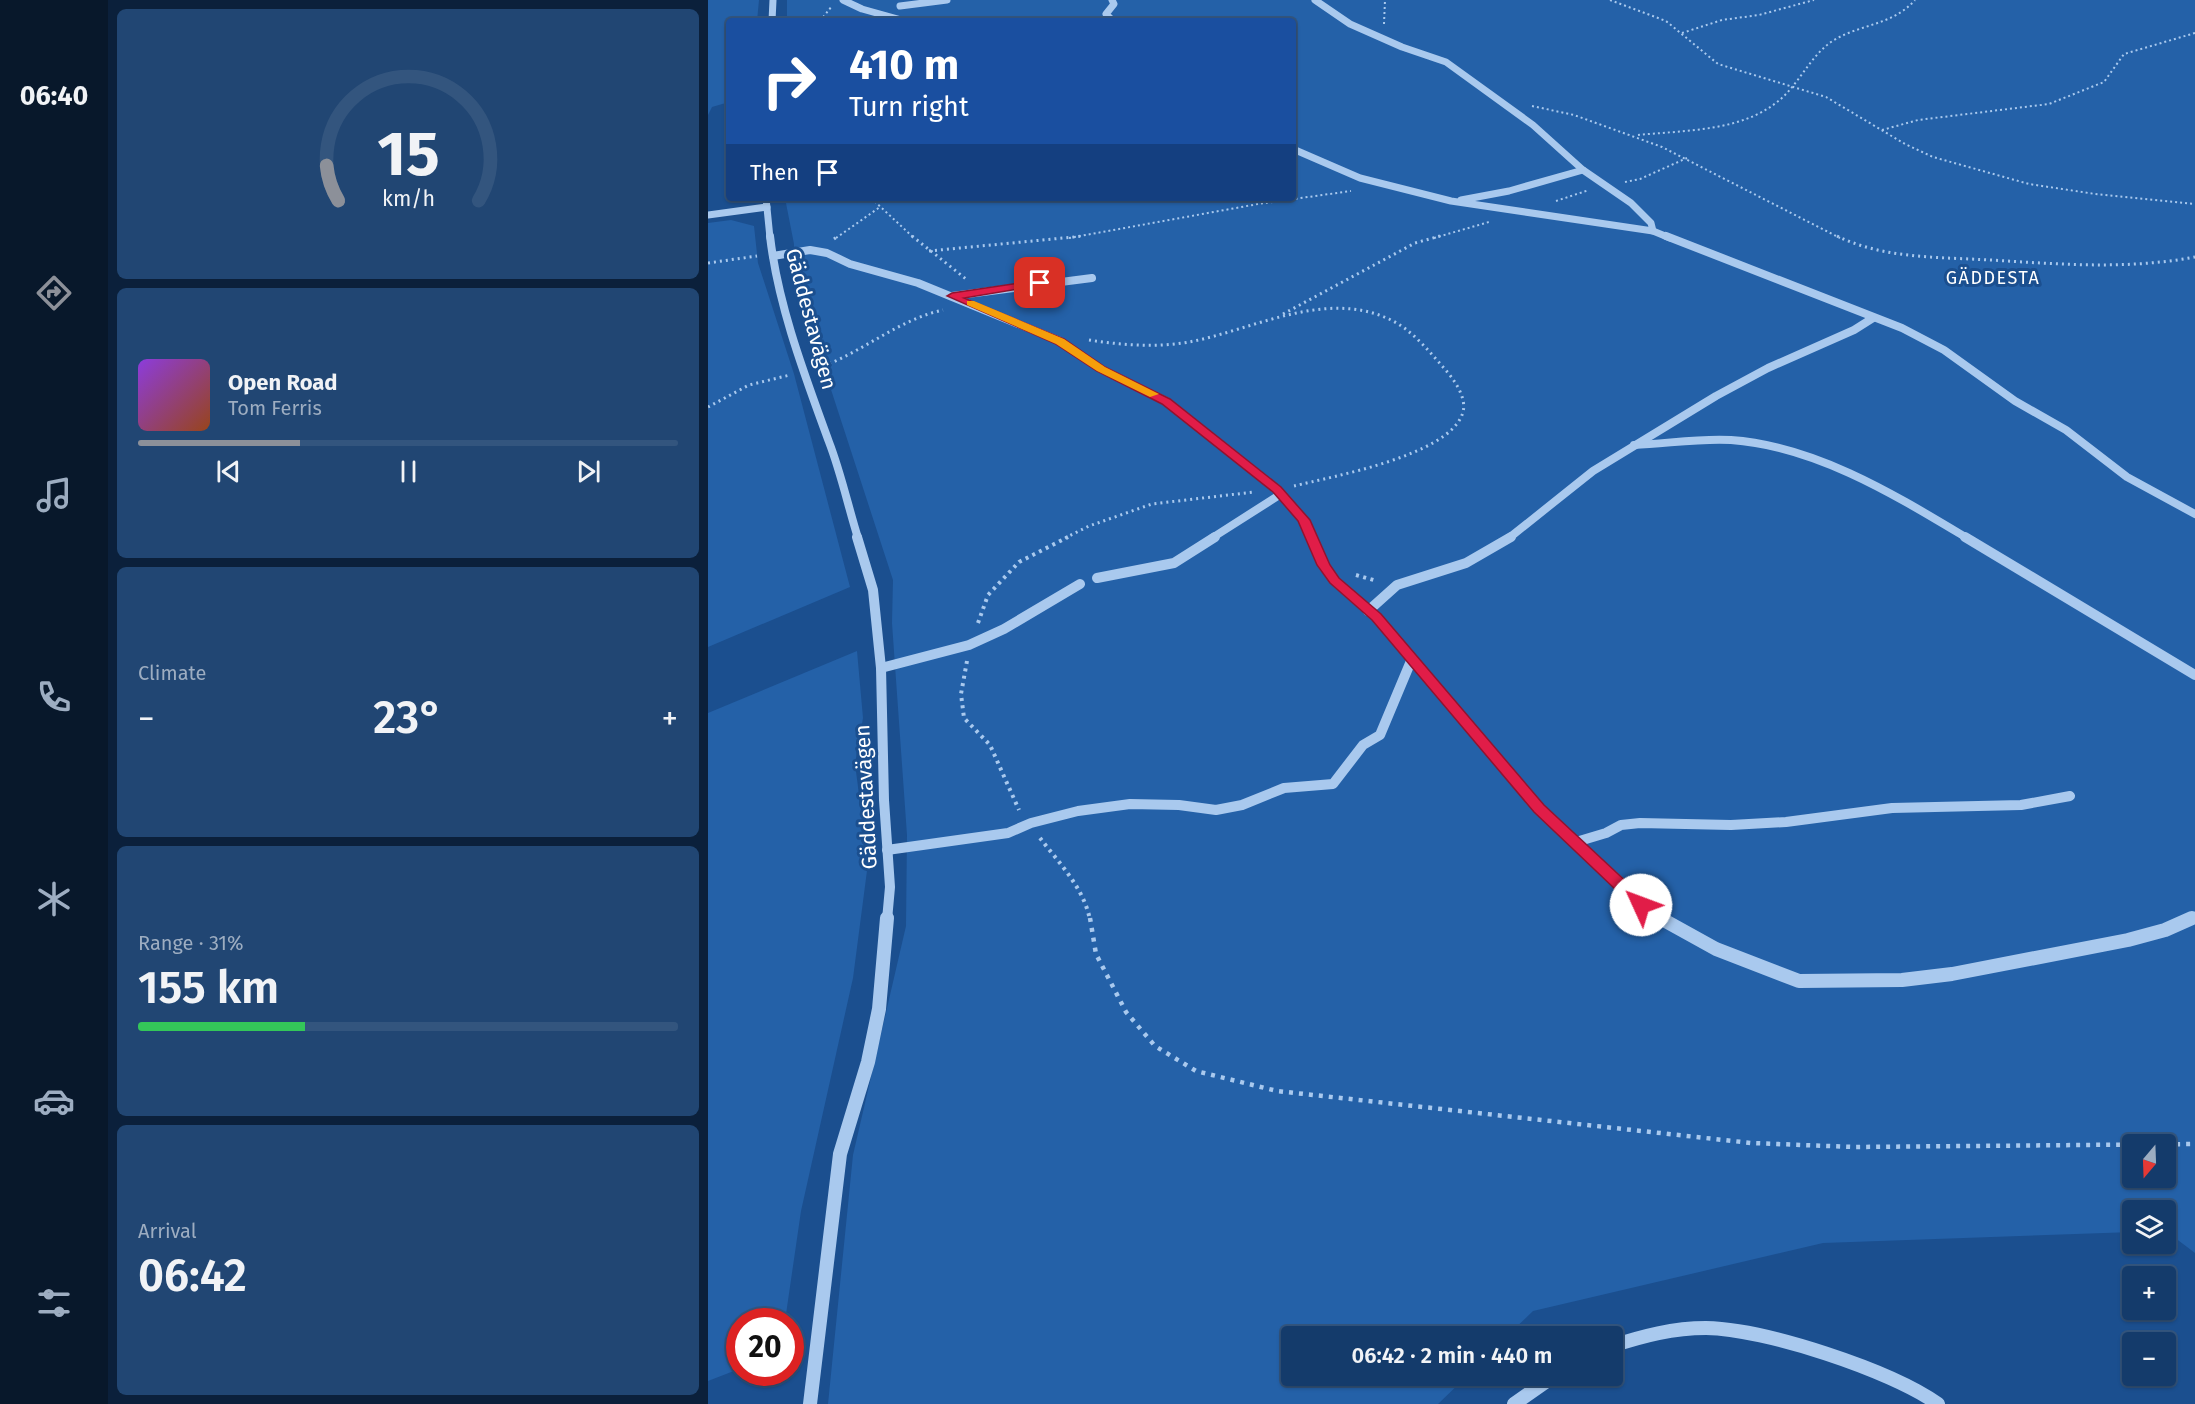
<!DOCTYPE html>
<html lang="en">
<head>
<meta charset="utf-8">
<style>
  :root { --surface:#143b6b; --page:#214673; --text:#f1f3f6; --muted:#9dadc1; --line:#33557e; --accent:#8c9099 }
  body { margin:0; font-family:"Fira Sans",sans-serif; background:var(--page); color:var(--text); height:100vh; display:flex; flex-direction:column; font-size:22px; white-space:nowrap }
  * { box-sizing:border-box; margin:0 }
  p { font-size:20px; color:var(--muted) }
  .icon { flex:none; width:33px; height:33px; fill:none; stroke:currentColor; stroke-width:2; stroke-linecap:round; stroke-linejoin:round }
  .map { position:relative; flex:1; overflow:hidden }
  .drawer { display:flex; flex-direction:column; gap:9px; padding:9px; background:#0b203b; width:600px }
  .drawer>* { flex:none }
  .banner { position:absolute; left:18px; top:18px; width:570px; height:183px; border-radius:6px; box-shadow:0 2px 4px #0004,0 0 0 2px var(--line); background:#1a4fa0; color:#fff; overflow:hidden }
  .needle { width:39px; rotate:199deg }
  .controls { position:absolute; left:1414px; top:1134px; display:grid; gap:12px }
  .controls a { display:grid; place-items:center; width:54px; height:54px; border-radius:6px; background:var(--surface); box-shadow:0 2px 4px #0004,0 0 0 2px var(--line); font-size:30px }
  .speed { position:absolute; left:18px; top:1308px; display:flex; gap:12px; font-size:30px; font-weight:700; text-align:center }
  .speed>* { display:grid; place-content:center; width:78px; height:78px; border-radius:50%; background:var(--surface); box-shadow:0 2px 4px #0004,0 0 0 2px var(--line); line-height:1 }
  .speed .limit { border:9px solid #d22; background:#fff; color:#111 }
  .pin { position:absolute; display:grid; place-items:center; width:51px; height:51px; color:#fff; margin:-26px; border-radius:12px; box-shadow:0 3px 9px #0006 }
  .me { position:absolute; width:66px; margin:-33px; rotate:313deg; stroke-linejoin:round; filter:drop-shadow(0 0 4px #0008) }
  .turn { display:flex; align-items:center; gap:21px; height:126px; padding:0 24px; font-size:27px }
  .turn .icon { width:78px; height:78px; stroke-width:2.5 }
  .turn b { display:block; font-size:42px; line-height:51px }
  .then { display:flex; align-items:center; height:57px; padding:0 24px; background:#0003; gap:12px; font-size:22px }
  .big { font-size:45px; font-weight:600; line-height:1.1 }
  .drawer .card { flex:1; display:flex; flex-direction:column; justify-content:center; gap:9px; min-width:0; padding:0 21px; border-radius:9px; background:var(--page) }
  .drawer .dial { align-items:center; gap:0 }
  .dial svg { height:156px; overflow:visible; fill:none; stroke:var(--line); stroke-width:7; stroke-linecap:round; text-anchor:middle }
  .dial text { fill:var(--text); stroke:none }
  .song { display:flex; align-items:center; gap:18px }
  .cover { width:72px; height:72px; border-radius:9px; background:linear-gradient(135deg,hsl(270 70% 55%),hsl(20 70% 35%)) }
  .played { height:6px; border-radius:3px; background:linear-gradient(90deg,var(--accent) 30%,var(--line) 30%) }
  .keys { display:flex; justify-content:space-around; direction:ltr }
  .heat { display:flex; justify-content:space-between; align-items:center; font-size:33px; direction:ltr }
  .charge { height:9px; border-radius:4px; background:linear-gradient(90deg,#34c759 31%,var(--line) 0) }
  .trip { position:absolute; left:573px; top:1326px; width:342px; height:60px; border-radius:6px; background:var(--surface); box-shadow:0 2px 4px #0004,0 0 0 2px var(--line); font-weight:600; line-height:60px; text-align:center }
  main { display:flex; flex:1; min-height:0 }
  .tab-bar { display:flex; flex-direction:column; width:108px; justify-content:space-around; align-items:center; background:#08182b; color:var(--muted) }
  .tab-bar .icon { width:42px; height:42px }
  .tab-bar .current { color:var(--accent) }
  .tab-bar b { font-size:27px; color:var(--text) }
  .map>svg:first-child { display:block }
</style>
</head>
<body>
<main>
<nav class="tab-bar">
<b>06:40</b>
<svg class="icon current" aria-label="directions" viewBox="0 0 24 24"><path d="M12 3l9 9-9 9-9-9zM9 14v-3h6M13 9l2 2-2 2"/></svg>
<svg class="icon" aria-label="music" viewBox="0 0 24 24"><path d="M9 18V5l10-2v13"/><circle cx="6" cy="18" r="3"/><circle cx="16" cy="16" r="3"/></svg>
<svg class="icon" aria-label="phone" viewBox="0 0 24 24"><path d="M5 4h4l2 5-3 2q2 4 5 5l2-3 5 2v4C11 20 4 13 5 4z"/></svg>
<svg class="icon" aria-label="climate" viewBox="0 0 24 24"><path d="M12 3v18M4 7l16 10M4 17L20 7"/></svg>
<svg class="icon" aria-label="car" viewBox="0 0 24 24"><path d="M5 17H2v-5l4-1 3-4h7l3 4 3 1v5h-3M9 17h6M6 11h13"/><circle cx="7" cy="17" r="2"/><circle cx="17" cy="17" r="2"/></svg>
<svg class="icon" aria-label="filters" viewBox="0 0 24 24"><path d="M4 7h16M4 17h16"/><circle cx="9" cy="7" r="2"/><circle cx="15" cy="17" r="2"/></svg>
</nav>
<section class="drawer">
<div class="card dial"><svg viewBox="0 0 100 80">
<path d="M14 69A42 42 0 1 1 86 69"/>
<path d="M14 69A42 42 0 0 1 8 51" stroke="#8c9099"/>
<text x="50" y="56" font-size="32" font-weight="700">15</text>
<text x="50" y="72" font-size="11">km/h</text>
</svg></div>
<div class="card">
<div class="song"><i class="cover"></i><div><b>Open Road</b><p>Tom Ferris</p></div></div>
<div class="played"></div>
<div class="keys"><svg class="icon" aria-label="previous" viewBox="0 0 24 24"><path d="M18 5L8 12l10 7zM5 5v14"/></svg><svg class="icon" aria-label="pause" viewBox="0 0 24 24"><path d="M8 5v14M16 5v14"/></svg><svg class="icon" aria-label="next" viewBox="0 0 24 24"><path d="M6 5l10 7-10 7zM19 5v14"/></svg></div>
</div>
<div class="card"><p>Climate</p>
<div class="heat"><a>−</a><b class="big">23°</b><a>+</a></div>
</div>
<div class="card"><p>Range · 31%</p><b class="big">155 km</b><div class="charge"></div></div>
<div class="card"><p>Arrival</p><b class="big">06:42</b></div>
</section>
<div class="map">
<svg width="1487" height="1404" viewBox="0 0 1487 1404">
  <rect width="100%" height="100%" fill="#1b4f8f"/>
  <g fill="#2461a8" fill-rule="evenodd">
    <polygon points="0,0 51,0 49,21 21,21 21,102 4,107 0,115"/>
    <path d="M79,0H1487V1253L1458,1231V1210H1425V1232L1115,1243L825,1311L799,1336H584V1376H759L730,1404H120L145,1155L198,926L199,835L184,623L185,580L86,276V244L77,198H585V21H79ZM1425,1144H1458V1178H1425Z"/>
    <polygon points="23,220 46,226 50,263 86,374 142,587 0,647 0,223"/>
    <polygon points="149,651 155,718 147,764 160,863 145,978 93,1211 77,1321 32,1322 31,1369 0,1381 0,713"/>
  </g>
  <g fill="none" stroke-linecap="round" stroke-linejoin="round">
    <g stroke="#a9c9ee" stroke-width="2" stroke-dasharray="2 3" stroke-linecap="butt">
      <polyline points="902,0 958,21 1010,64 1118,97 1197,144 1225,157 1321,184 1387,194 1487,204"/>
      <polyline points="112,21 124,6"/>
      <polyline points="676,24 677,0"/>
      <polyline points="974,33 1014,20 1051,15 1106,0"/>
      <polyline points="824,106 866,115 954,147 1132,238"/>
      <polyline points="1174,130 1210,120 1341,104 1396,82 1416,54 1487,33"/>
      <path d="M930,135C979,130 1040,132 1077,95C1094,78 1105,53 1126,40C1153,24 1185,25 1207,0"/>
      <polyline points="917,182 932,179 979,158"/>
      <polyline points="163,198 206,238"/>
      <polyline points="848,201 881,190"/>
      <polyline points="128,238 172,207"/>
      <polyline points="361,238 550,204 643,191"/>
      <polyline points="726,238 781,222"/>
    </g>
    <g stroke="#a9c9ee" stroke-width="3" stroke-dasharray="2 4" stroke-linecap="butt">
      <polyline points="204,236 258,279"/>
      <path d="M1129,236C1176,259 1231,257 1282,260C1351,264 1418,270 1487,257"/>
      <polyline points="126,239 130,236"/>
      <polyline points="221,251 376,236"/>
      <polyline points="0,263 49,256"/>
      <polyline points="575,314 707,243 732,236"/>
      <path d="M381,340C414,345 448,348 481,342C545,330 616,289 681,319C703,329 719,349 735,367C745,378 761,399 754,415C738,456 626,476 586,486"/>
      <path d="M110,368C154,353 189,320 235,310"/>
      <polyline points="0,407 41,385 82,375"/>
      <polyline points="357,538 381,526 444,504 546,492"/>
    </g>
    <g stroke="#a9c9ee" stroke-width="4" stroke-dasharray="3 4.5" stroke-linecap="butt">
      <polyline points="648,575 669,581"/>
      <polyline points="270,623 280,595 311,562 360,537"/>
      <polyline points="259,661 253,694 256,718 282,745 311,810"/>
      <path d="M332,838C351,863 376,888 382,920"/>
    </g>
    <polyline stroke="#a9c9ee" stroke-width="4.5" stroke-dasharray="4 6" stroke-linecap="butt" points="382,918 388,954 418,1012 447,1046 488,1071 569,1091 1043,1143 1146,1147 1487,1144"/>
    <g stroke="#a9c9ee" stroke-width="7">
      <polyline points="135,0 154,9 197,21"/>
      <polyline points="404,0 406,4 398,14 405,21"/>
      <polyline points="607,0 642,24 694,47 738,62 825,125 875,170 923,203 943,223 945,231"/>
      <polyline points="192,6 239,0"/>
      <polyline points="64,21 65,0"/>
      <polyline points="585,149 652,178 743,201 945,231 962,238"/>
      <polyline points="58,198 62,238"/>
      <polyline points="753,200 801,191 875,170"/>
      <polyline points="0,215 59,207"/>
    </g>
    <g stroke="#a9c9ee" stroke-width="8">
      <path d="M62,236C70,306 97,376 121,442C133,473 140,506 150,538"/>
      <polyline points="958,236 1194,328 1236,350 1307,401 1358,430 1419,477 1487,514"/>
      <polyline points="65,256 102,250 119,253 142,264 210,283 352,341 393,369 458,401 569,489 596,520 604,538"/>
      <polyline points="244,296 384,278"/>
      <path d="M926,445C958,444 990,438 1023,440C1108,446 1187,495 1259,538"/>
      <polyline points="504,538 573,494"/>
      <polyline points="801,538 885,471 1008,396 1060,368 1146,330 1165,318"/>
    </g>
    <g stroke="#a9c9ee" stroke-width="10">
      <polyline points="149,537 165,590 173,668 176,800 182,887 179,920"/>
      <polyline points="603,537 615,565 627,581 668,617 831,809 954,920"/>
      <polyline points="1257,537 1487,675"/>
      <polyline points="389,578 466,563 507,537"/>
      <polyline points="660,611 689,585 758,563 803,537"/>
      <polyline points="173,668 261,645 296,629 372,584"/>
      <polyline points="868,842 898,833 913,825 932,823 1023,825 1078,822 1184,808 1313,805 1362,796"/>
      <polyline points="179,850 300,833 323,823 370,811 422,804 471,805 508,810 534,805 576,788 625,784 655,745 672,735 703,661"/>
      <polyline points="1480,920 1487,917"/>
    </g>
    <g stroke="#a9c9ee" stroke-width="14">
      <polyline points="952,918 1008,949 1091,981 1194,980 1244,974 1420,940 1457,930 1484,918"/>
      <path d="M904,1346C935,1336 965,1328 998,1328C1057,1329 1182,1370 1230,1404"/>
      <polyline points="102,1404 132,1154 160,1062 171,1009 179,918"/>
      <polyline points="806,1404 846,1376"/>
    </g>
  </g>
  <polygon fill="#e11d48" stroke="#92132f" stroke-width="1.5" points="332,280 337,283 335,285 256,298 356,339 397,367 462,399 573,487 602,520 622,565 631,578 673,614 836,805 939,901 941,905 939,909 928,909 826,812 664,620 622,583 609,565 590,521 565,492 454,404 389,371 348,344 239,296 244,293"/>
  <polygon fill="#f59e0b" points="259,301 266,301 356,339 397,367 451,394 442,397 389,371 348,344 259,305"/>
  <g text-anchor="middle" stroke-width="6" stroke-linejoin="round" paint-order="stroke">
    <g font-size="18" letter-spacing="1.5" fill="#fff" stroke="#1b4f8f">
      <text x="1285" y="284">GÄDDESTA</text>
    </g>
    <g font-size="21" fill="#fff" stroke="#1b4f8f">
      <text transform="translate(103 319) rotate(75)" y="7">Gäddestavägen</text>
      <text transform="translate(158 797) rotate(-93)" y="7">Gäddestavägen</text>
    </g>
  </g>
</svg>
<div class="controls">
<a><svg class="needle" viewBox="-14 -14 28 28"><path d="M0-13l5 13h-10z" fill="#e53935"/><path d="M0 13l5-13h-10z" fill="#9dadc1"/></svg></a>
<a><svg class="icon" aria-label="layers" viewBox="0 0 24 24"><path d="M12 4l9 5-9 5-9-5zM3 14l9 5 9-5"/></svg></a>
<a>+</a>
<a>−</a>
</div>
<div class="speed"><div class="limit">20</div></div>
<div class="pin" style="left:332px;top:283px;background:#d93025"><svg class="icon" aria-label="arrive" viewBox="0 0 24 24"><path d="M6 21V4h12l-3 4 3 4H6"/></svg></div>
<svg class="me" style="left:933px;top:905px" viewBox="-20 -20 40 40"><circle r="19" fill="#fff"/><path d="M0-13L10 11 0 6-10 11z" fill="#e11d48"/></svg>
<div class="trip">06:42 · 2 min · 440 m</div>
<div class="banner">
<div class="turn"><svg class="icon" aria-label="right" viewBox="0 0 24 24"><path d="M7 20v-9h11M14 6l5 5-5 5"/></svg><div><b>410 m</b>Turn right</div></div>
<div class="then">Then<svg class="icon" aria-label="arrive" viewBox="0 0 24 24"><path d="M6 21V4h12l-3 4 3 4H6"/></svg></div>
</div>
</div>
</main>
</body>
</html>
